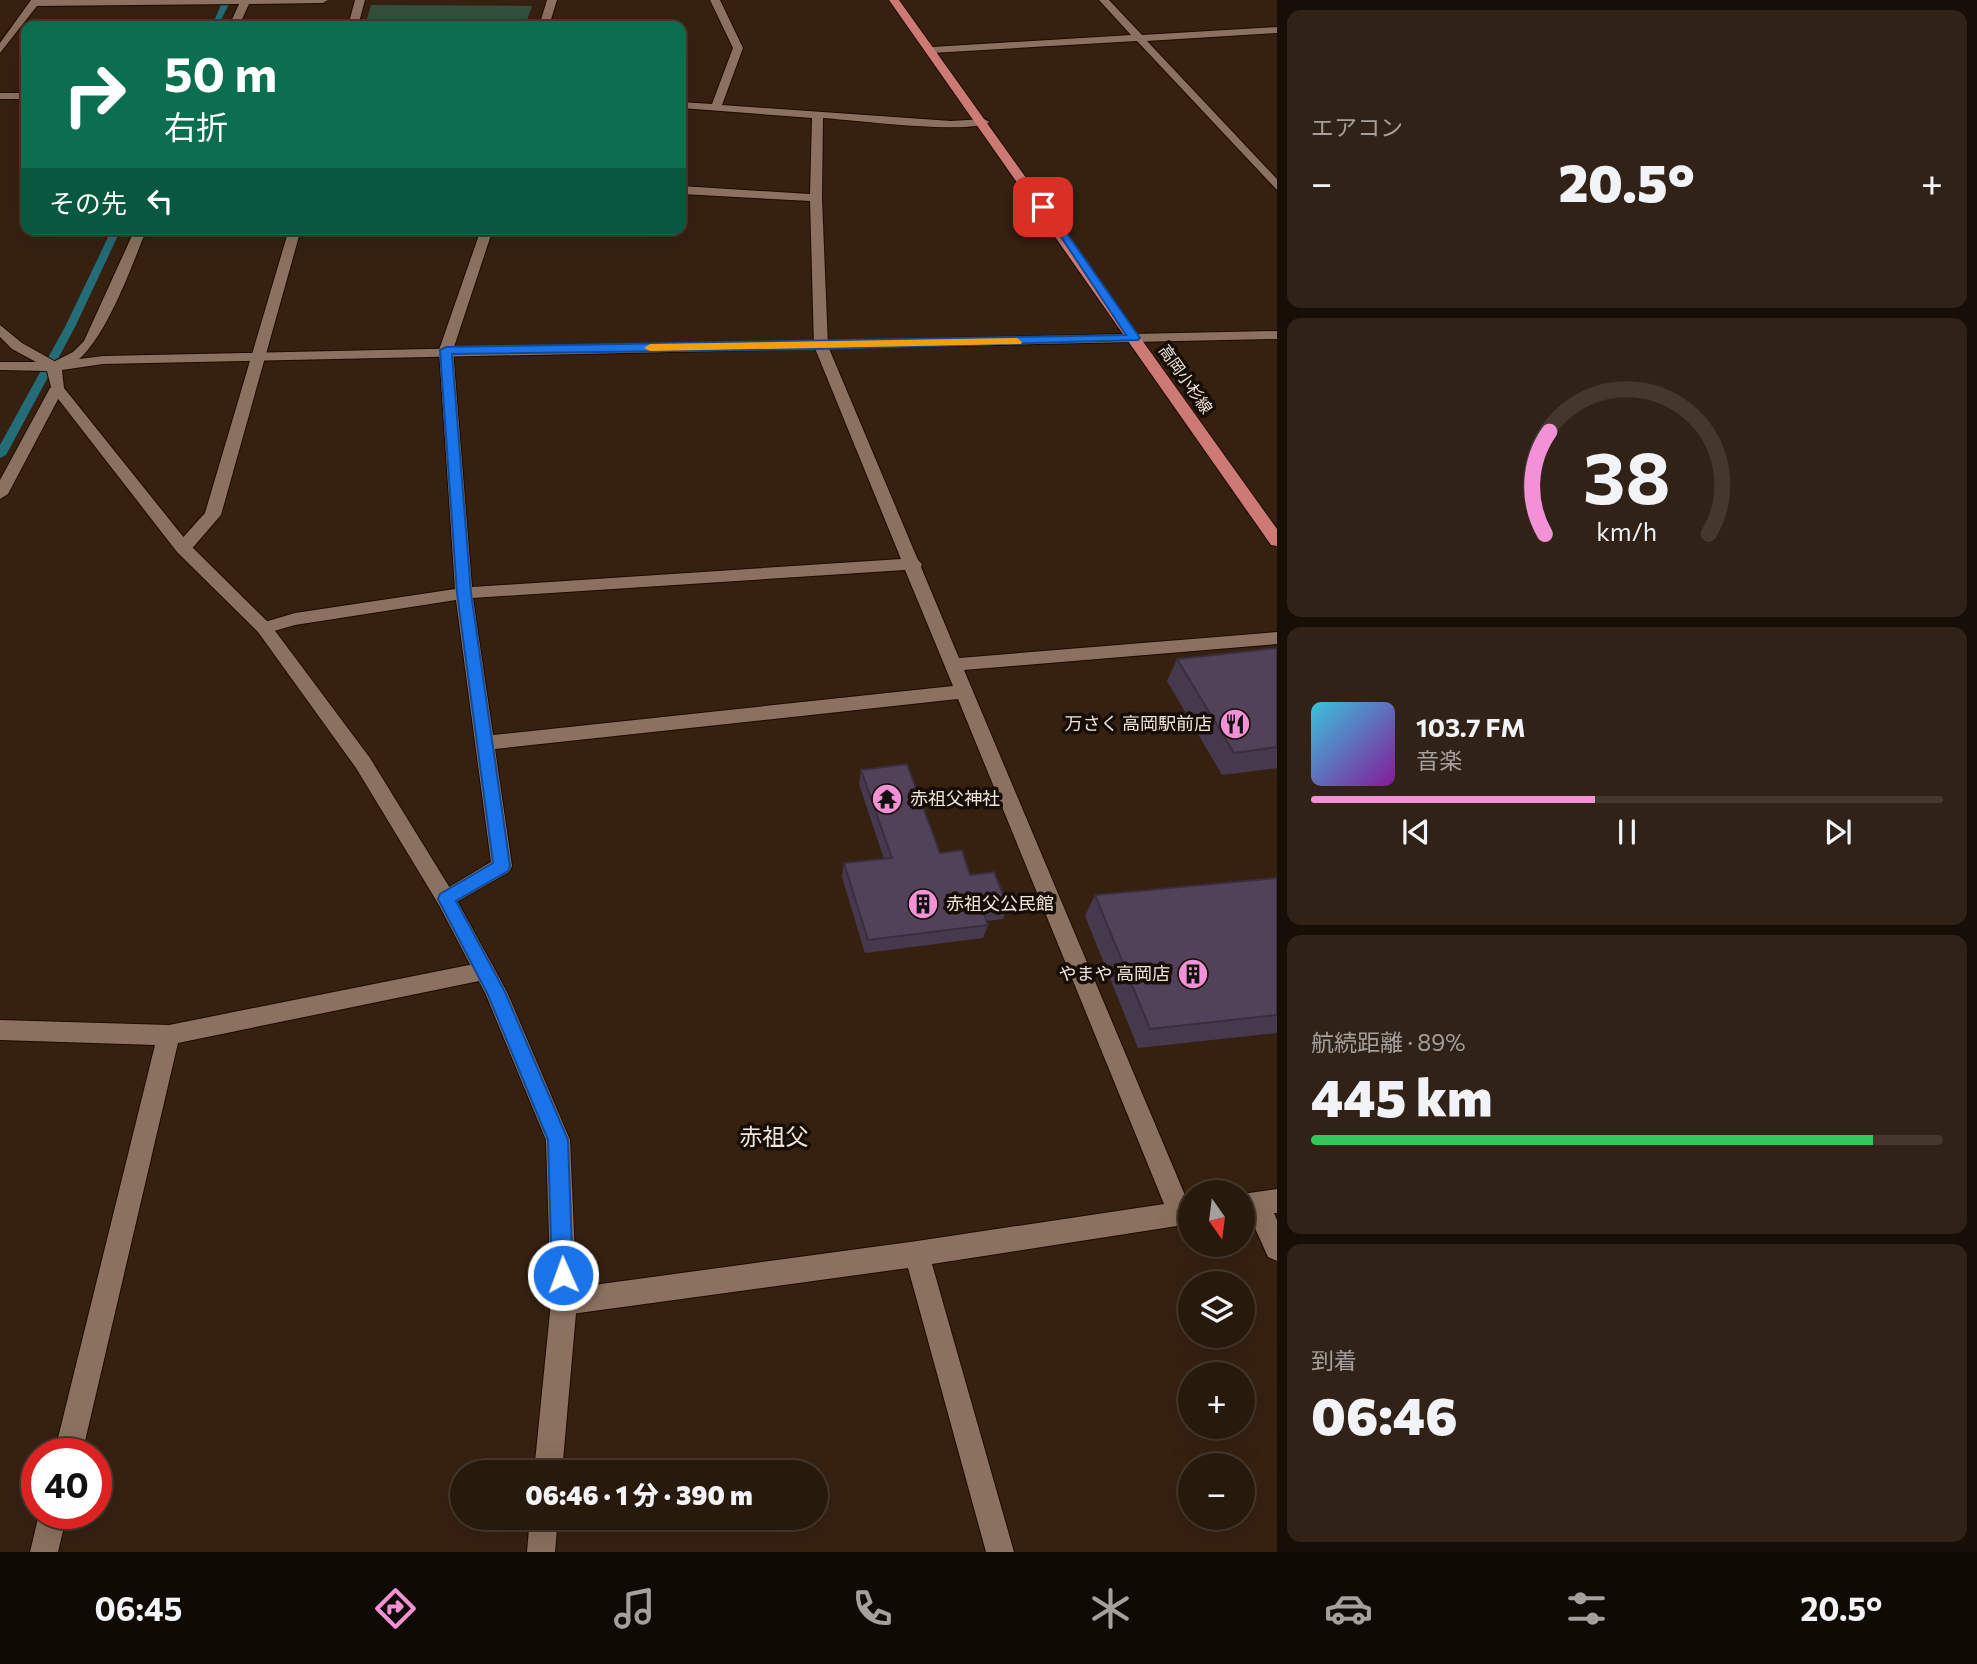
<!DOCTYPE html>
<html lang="ja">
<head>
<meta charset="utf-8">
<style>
  :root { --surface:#28190d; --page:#302216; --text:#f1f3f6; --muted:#a5a09d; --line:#44382e; --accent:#f291d6 }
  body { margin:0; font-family:Commissioner,"Noto Sans JP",sans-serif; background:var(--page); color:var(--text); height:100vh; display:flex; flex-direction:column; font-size:26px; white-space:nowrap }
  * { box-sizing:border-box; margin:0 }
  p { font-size:23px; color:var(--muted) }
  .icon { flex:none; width:38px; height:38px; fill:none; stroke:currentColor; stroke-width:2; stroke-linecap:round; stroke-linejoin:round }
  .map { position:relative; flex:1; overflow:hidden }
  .details { display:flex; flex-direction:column; gap:10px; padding:10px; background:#160e07; width:700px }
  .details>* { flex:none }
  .guide { position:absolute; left:21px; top:21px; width:665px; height:214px; border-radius:14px; box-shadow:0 7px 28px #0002,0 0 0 2px var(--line); background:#0b6e4f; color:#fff; overflow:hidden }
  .needle { width:46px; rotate:166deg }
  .buttons { position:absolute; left:1178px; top:1180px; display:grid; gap:14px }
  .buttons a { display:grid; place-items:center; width:77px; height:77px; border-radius:50%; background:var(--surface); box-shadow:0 7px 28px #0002,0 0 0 2px var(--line); font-size:35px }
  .speed { position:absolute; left:21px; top:1438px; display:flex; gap:14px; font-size:35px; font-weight:700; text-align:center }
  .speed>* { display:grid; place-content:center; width:91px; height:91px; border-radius:50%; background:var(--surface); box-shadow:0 7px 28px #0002,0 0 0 2px var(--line); line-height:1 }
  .speed .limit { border:10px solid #d22; background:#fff; color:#111 }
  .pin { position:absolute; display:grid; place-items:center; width:60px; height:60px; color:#fff; margin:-30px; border-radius:14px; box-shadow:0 4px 10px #0006 }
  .me { position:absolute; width:77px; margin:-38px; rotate:358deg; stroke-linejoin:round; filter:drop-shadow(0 0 5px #0008) }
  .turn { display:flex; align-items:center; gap:24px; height:147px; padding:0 28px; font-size:32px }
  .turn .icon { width:91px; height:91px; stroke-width:2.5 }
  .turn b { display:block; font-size:49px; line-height:60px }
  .then { display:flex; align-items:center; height:66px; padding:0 28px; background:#0003; gap:14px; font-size:26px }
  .big { font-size:52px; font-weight:800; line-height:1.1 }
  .details .tile { flex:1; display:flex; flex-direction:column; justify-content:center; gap:10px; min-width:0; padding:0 24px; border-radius:14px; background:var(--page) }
  .details .dial { align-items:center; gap:0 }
  .dial svg { height:182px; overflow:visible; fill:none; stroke:var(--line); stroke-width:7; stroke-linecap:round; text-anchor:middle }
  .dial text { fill:var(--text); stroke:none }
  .song { display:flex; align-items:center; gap:21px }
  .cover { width:84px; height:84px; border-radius:10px; background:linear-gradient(135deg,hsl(190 70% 55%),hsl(290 70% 35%)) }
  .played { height:7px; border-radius:4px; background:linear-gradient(90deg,var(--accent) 45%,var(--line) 45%) }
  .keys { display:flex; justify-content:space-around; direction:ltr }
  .heat { display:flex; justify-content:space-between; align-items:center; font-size:38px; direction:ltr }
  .charge { height:10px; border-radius:5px; background:linear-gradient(90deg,#34c759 89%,var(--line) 0) }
  .trip { position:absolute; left:450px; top:1460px; width:378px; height:70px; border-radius:35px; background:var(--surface); box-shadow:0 7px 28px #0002,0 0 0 2px var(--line); font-weight:800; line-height:70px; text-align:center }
  .dock { display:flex; height:112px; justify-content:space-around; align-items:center; background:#100a05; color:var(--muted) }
  .dock .icon { width:49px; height:49px }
  .dock .selected { color:var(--accent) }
  .dock b { font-size:32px; color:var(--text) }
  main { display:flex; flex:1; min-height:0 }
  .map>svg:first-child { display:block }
</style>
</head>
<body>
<main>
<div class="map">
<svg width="1277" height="1552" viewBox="0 0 1277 1552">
  <rect width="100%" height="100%" fill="#362111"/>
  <polygon fill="#34503c" points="371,5 532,6 525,26 365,26"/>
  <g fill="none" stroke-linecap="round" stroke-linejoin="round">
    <g fill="#226d78" fill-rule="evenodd">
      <polygon points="223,0 231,0 218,26 212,26"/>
      <polygon points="112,229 121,229 75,327 6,455 0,458 0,445 65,327"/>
    </g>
    <g stroke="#1d0a00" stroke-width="2">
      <g id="minor">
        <polygon points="31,0 328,0 323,3 249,4 239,26 229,26 239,4 37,6 0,53 0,43"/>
        <polygon points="355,0 365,0 358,26 348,26"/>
        <polygon points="547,0 557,0 549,26 539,26"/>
        <path d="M710,0H720L743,48L722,105L951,121L984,119L990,122C971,135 853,120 823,118L822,198L828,346L918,560L922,564L921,567L959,658L1277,632V644L964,670L1187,1200H1190V1224L932,1264L1014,1552H986L908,1268L564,1315L555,1311L551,1302L555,1293L564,1289L917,1241L1164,1204L958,699L495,749L512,866L509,872L446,908L439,905L436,899L439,893L491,862L456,600L295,625L264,634L255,628L258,624L295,613L455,589L439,350L481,229H493L453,350L472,587L901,559L814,346L810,201L681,194V186L810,194L812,118L681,108V102L712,104L733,48ZM905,570L953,686L493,735L473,598Z"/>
        <polygon points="1099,0 1109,0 1142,35 1277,27 1277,33 1147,41 1277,179 1277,190 1137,41 932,53 927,50 932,47 1131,35"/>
        <rect x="0" y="93" width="26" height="6"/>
        <path d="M135,229H147C132,262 95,380 49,370V364L73,352L84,341Z"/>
        <polygon points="289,229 301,229 221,515 189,552 177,552 177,544 205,513"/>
        <polygon points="57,384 64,388 8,494 0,499 0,480 50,388"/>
        <polygon points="484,962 492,964 495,971 492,978 484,980 178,1043 82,1454 54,1454 155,1045 0,1040 0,1020 169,1025"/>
        <polygon points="1277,1189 1277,1213 1274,1213 1277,1220 1277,1261 1268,1257 1250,1217 1242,1218 1242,1194"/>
        <polygon points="39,1514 67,1514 58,1552 30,1552"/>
      </g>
    </g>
    <g stroke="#1d0a00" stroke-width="2">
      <g id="tertiary">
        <polygon points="0,325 22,343 56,362 103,356 1277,331 1277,339 103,364 62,370 64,388 189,544 270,624 370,758 453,893 507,992 570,1140 577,1302 562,1472 534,1472 551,1302 546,1140 486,995 439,905 356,768 258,632 177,552 52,391 47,371 0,370 0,362 36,362 12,349 0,337"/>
        <polygon points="530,1517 558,1517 555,1552 527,1552"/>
      </g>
    </g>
    <g stroke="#1d0a00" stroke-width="2">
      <polygon id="primary" points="889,0 899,0 1277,529 1277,546 1271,545"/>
    </g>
    <use href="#minor" fill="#8b715f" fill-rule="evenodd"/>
    <use href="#tertiary" fill="#8b715f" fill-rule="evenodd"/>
    <use href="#primary" fill="#cc7a73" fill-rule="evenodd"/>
  </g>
  <g fill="#46394d">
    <polygon points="1277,648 1277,768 1222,775 1167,681 1177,659"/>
    <polygon points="861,770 940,853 970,875 1008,906 1003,919 986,921 988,925 983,938 865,953 842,877 844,863 884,859 859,784"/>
    <polygon points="1277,878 1277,1033 1138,1048 1085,916 1095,895"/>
  </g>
  <g fill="#514259" stroke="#392e3e" stroke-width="2">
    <polygon points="1277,648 1277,747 1234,753 1177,659"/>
    <polygon points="907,764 940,853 962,850 970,875 994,872 1008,906 982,908 988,925 868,940 844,863 892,858 861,770"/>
    <polygon points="1277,878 1277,1015 1150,1029 1095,895"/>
  </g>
  <polygon fill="#1a73e8" stroke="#114b97" stroke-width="2" points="1040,205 1047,205 1140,338 1138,340 821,349 452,354 471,593 510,866 508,871 456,901 505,992 568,1140 573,1275 570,1283 563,1286 555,1283 552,1275 548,1140 488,995 438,899 440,894 493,863 457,593 440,350 446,347 1126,335"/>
  <polygon fill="#f59e0b" points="1017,338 1022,342 1021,344 650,351 644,348 650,344"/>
  <defs>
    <g id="restaurant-disc" transform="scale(1.575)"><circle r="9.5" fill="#f291d6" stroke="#170d07"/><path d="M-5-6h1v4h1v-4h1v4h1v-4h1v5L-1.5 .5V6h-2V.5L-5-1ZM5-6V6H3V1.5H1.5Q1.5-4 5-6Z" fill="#111"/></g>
    <g id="temple-disc" transform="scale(1.575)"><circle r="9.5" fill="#f291d6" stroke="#170d07"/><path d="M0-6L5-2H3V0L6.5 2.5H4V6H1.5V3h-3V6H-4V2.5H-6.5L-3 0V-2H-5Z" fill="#111"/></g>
    <g id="building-disc" transform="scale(1.575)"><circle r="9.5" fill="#f291d6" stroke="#170d07"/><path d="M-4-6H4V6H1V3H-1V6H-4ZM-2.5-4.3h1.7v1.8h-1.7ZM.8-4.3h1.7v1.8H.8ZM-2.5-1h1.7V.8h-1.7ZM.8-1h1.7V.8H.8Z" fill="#111"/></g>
  </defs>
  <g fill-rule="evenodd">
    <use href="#restaurant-disc" x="1235" y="724"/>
    <use href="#temple-disc" x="887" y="799"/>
    <use href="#building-disc" x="923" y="904"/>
    <use href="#building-disc" x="1193" y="974"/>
  </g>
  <g text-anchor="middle" stroke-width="7" stroke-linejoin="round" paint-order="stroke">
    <g font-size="16" fill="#f3e4da" stroke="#170d07">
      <text transform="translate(1186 379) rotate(55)" y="6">高岡小杉線</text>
    </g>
    <g font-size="18" fill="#f3e4da" stroke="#170d07" text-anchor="end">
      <text x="1212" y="730">万さく 高岡駅前店</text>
      <text x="910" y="805" text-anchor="start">赤祖父神社</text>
      <text x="946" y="910" text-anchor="start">赤祖父公民館</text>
      <text x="1170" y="980">やまや 高岡店</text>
    </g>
    <g font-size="23" fill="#f3e4da" stroke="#170d07">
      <text x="774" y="1145">赤祖父</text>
    </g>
  </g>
</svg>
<div class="buttons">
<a><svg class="needle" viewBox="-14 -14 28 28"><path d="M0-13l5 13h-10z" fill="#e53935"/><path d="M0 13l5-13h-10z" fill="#a5a09d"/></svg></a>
<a><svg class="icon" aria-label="layers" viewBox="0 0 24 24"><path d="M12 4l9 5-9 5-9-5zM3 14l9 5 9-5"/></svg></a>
<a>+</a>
<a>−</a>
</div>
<div class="speed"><div class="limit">40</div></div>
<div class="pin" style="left:1043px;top:207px;background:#d93025"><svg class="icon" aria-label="arrive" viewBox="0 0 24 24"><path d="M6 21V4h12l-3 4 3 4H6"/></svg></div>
<svg class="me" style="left:563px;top:1275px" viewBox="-20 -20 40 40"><circle r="17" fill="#1a73e8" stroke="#fff" stroke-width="3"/><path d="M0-11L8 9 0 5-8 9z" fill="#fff"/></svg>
<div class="trip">06:46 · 1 分 · 390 m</div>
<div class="guide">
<div class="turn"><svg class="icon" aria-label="right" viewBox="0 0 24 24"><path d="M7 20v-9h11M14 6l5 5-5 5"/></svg><div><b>50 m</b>右折</div></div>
<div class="then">その先<svg class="icon" aria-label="left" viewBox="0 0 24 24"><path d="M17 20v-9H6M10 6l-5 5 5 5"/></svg></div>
</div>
</div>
<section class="details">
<div class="tile"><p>エアコン</p>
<div class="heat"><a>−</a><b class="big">20.5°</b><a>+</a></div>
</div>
<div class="tile dial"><svg viewBox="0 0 100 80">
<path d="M14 69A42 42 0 1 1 86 69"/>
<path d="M14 69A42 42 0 0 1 16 24" stroke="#f291d6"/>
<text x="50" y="56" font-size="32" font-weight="700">38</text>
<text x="50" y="72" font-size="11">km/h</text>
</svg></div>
<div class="tile">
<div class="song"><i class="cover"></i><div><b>103.7 FM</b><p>音楽</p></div></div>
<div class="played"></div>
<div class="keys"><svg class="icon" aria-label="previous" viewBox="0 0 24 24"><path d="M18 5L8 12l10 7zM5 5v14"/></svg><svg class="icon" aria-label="pause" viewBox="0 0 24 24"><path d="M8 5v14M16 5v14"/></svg><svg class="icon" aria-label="next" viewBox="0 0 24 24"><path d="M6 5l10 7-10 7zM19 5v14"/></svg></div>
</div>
<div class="tile"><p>航続距離 · 89%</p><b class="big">445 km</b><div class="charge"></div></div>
<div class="tile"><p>到着</p><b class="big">06:46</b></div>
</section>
</main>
<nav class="dock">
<b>06:45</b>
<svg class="icon selected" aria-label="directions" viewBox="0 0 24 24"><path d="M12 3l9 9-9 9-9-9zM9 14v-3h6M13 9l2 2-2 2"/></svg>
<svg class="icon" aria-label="music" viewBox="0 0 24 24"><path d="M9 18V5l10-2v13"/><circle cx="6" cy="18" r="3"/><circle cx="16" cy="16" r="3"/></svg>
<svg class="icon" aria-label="phone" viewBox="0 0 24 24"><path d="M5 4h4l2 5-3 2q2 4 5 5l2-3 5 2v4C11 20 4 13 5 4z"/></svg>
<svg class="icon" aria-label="climate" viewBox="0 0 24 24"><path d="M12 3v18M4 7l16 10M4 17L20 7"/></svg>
<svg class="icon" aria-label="car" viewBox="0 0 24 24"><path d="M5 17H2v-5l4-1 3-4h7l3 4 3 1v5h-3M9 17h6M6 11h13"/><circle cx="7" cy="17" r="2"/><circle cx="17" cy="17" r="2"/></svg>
<svg class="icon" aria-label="filters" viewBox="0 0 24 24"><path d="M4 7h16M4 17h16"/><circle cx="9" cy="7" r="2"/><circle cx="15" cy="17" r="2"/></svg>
<b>20.5°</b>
</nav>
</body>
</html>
